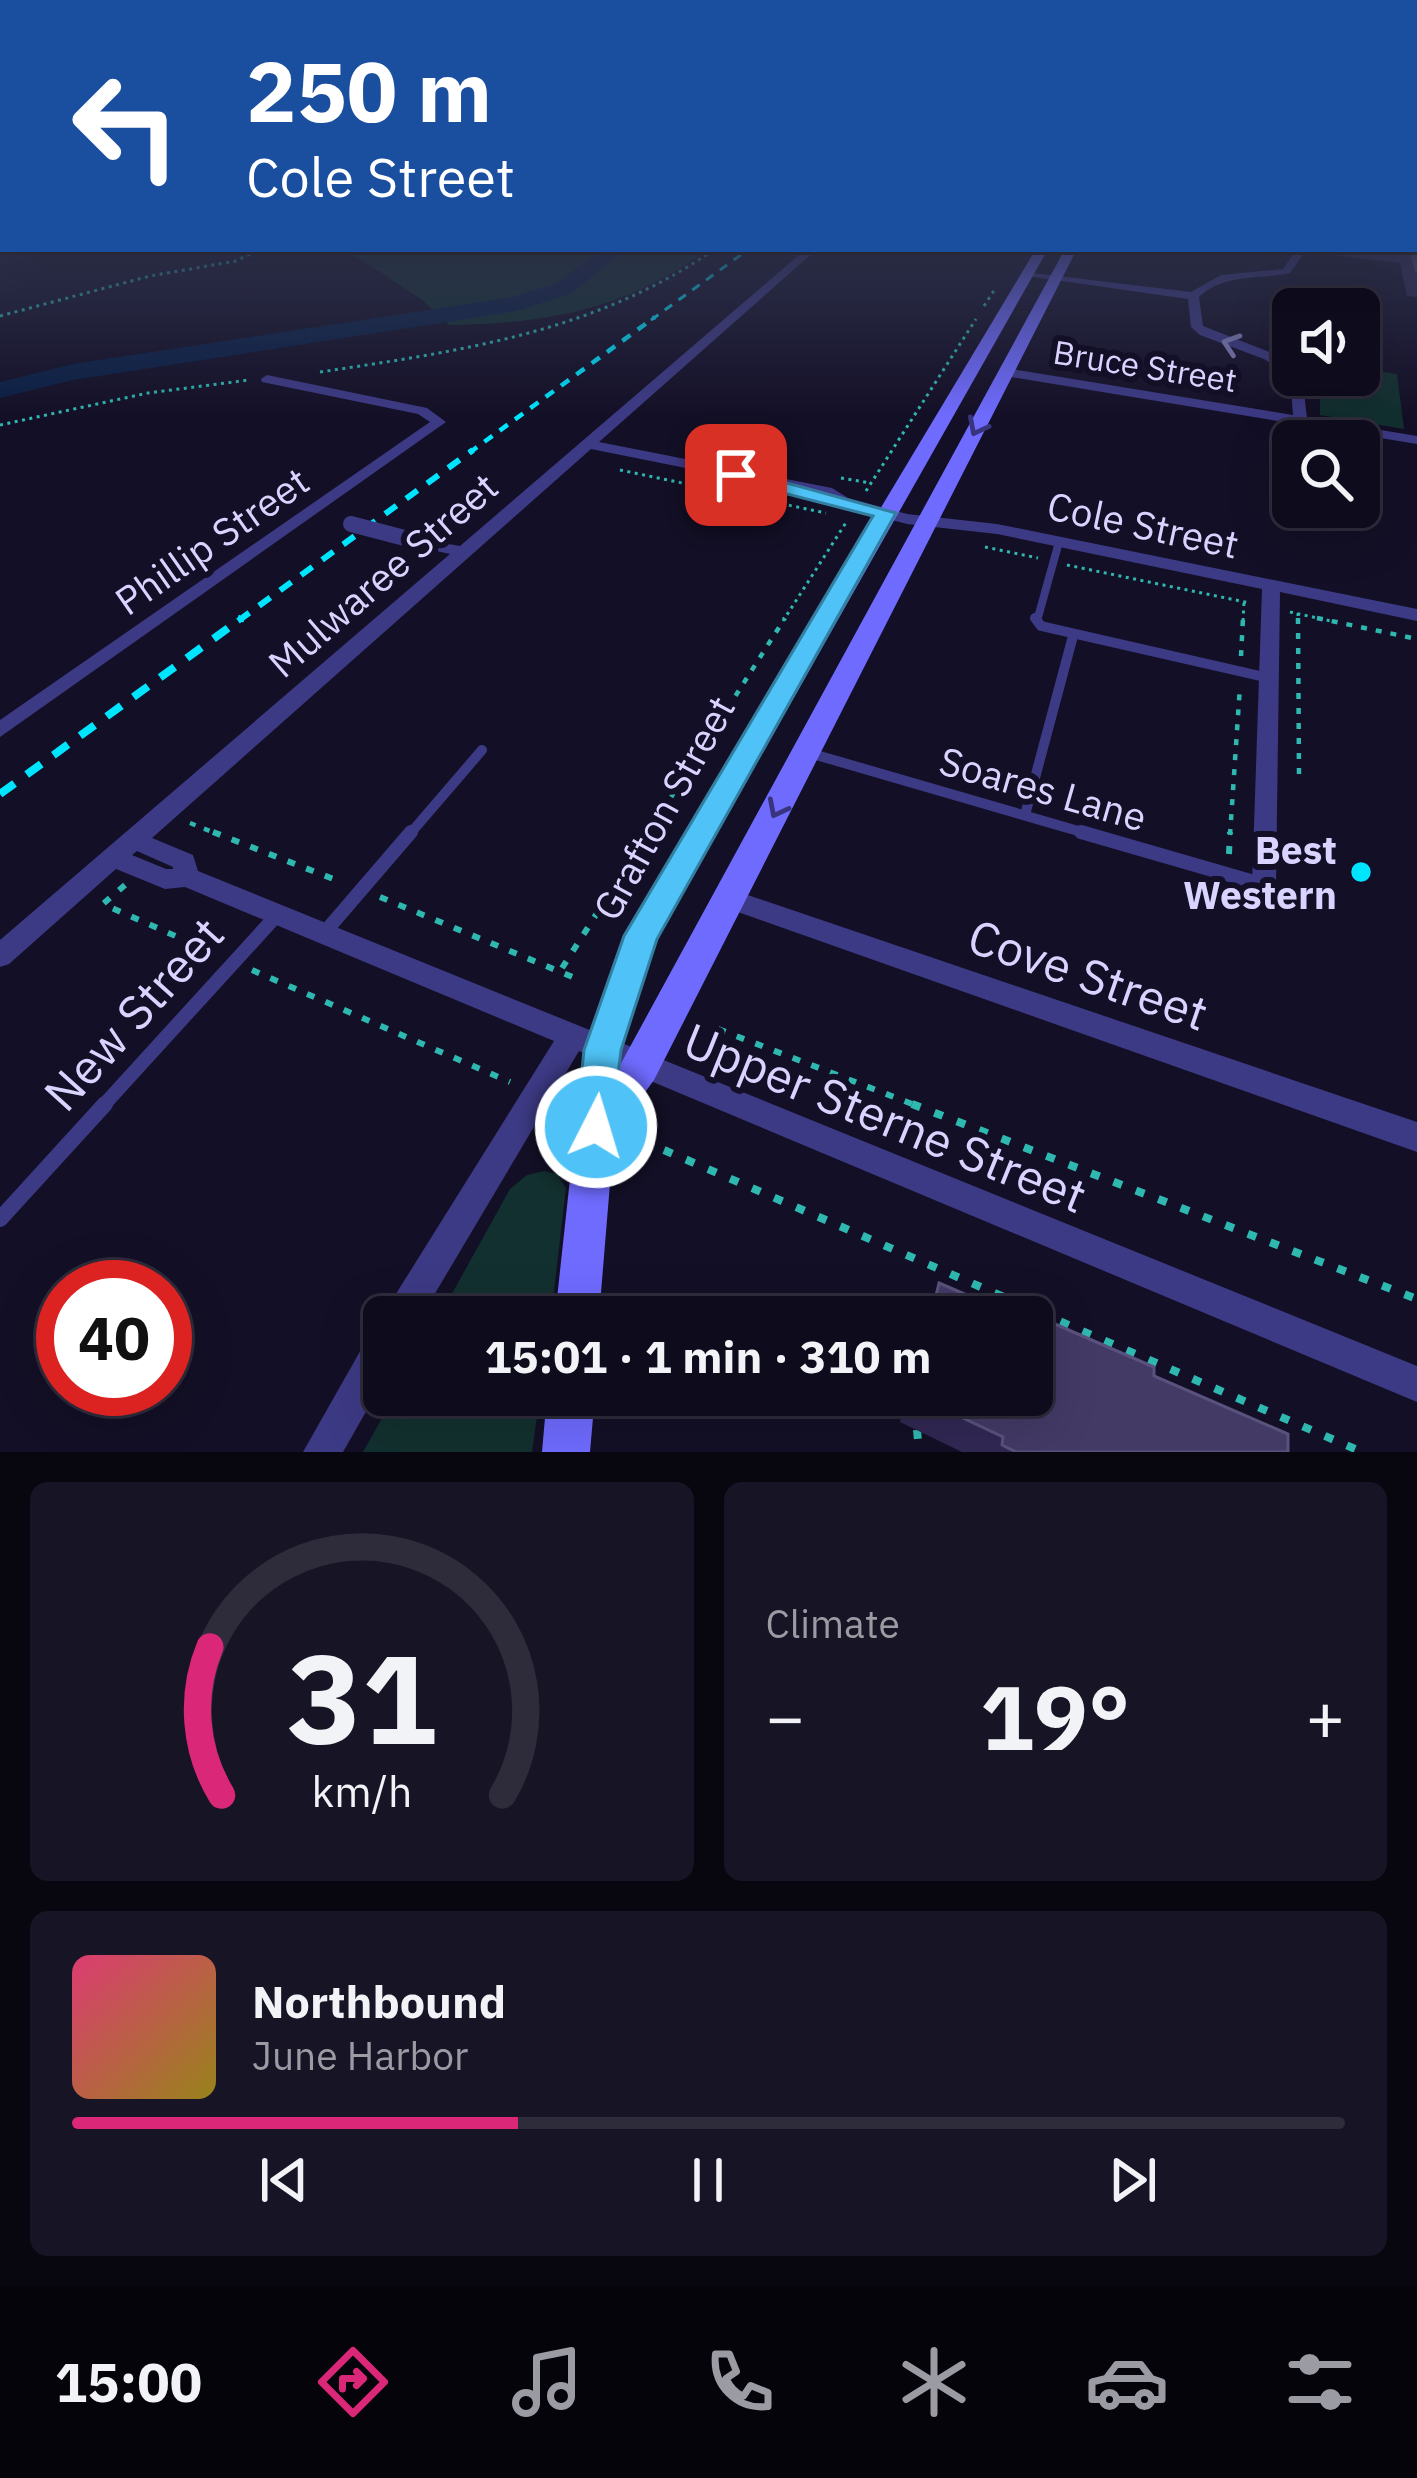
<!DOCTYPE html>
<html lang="en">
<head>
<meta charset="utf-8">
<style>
  :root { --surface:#0e0b1c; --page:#171425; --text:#f1f3f6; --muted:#9b9ba3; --line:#2e2b3b; --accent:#db2777 }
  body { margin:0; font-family:"IBM Plex Sans",sans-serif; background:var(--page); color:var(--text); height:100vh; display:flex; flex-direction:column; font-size:45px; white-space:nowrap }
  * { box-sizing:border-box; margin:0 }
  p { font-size:39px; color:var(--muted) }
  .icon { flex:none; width:66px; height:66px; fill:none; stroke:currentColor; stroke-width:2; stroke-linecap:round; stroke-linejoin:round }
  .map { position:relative; height:1452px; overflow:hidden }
  .side { display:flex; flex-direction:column; gap:30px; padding:30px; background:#08060f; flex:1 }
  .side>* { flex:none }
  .banner { position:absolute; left:0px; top:0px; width:1419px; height:252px; box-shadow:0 12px 48px #0002,0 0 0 3px var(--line); background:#1a4fa0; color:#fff; overflow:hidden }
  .buttons { position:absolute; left:1272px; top:288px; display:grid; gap:24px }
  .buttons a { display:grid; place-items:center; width:108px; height:108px; border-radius:18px; background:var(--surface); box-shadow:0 12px 48px #0002,0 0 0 3px var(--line); font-size:60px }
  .speed { position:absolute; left:36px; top:1260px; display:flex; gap:24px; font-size:60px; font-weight:700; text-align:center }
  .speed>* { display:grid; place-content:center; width:156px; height:156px; border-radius:50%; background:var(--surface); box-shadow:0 12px 48px #0002,0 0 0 3px var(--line); line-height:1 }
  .speed .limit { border:18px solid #d22; background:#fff; color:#111 }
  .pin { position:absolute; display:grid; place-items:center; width:102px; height:102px; color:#fff; margin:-51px; border-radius:24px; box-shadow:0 6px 18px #0006 }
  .me { position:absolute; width:132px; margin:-66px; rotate:5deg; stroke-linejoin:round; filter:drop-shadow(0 0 9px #0008) }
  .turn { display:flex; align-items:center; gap:42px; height:252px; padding:0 48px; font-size:54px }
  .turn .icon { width:156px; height:156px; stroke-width:2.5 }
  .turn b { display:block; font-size:84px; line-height:102px }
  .big { font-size:90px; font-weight:800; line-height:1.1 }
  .side .widget { flex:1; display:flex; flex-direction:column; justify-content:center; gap:18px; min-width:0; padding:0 42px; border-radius:18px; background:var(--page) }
  .side .dial { align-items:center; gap:0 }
  .dial svg { height:312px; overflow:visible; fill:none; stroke:var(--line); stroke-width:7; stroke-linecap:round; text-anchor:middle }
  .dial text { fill:var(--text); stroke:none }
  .song { display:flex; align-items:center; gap:36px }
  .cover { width:144px; height:144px; border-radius:18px; background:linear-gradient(135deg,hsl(340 70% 55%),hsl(50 70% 35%)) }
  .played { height:12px; border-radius:6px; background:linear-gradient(90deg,var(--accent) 35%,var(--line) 35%) }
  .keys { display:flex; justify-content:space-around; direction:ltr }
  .heat { display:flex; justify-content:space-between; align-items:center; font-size:66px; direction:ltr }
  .side .tiles { flex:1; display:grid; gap:30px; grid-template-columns:1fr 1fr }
  .widget:last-child { grid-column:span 2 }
  .trip { position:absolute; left:363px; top:1296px; width:690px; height:120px; border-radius:18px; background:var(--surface); box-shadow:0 12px 48px #0002,0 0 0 3px var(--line); font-weight:800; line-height:120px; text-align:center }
  .tabs { display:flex; height:192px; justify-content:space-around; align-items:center; background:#06040b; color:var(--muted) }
  .tabs .icon { width:84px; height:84px }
  .tabs .current { color:var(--accent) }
  .tabs b { font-size:54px; color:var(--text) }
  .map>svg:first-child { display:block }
</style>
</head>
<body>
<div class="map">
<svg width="1417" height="1452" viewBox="0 0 1417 1452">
  <rect width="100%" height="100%" fill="#130f26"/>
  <g fill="#12302f">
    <path d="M345,249H707C630,309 545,324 449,325L421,299Z"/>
    <polygon points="1359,368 1397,374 1404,429 1320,415 1320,375 1359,375"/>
    <polygon points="544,1171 557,1174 566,1188 551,1317 439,1317 510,1189 527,1175"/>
    <polygon points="395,1395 540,1395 532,1452 363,1452"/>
  </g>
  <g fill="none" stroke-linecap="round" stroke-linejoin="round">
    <polygon fill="#0a1f44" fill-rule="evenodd" points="602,249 625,249 571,294 512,312 73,380 0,398 0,382 73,364 508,298 555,284"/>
    <g stroke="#2fb8b0" stroke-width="3" stroke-dasharray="3 4.5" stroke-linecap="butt">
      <polyline points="984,306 995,289"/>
      <polyline points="0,316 150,276 236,261 260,249"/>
      <path d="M320,372C461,351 596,332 715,249"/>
      <polyline points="0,425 148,393 249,380"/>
      <polyline points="620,470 826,513"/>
      <polyline points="841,478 871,483"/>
      <polyline points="866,491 976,319"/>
      <polyline points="985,547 1038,558"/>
      <polyline points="1067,565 1250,603"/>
      <polyline points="1290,612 1331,621"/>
      <polyline points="1298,613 1298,621"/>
      <polyline points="783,621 847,521"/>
      <polyline points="1243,621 1244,602"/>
    </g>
    <g stroke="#2fb8b0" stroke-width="4.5" stroke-dasharray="6 9" stroke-linecap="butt">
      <polyline points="1298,618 1299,775"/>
      <polyline points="1317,618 1417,639"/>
      <polyline points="1241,656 1243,618"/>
      <polyline points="190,823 220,835"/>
      <polyline points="647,835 785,618"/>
      <polyline points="1230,835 1240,686"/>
    </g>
    <g stroke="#2fb8b0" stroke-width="6" stroke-dasharray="8 12" stroke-linecap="butt">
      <polyline points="213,832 341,882"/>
      <polyline points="1229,854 1230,832"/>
      <polyline points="125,885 103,904 214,953"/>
      <polyline points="380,897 575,978"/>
      <polyline points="562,968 649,832"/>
      <polyline points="252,970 510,1082"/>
      <polyline points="718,1029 920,1107"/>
    </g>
    <g stroke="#2fb8b0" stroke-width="8" stroke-dasharray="9 15" stroke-linecap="butt">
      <polyline points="912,1104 1417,1299"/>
      <polyline points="664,1150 1362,1452"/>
      <polyline points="917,1430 919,1452"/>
    </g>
    <polyline stroke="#3d3a85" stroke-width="8" points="1037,621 1059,542"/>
    <g stroke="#3d3a85" stroke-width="10">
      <polyline points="1035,618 1041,626 1269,678"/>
      <polyline points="806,752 1092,835"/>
      <polyline points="1025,815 1073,636"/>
      <polyline points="409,835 482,750"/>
    </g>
    <g stroke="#3d3a85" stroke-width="14">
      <polyline points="1081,832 1261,884"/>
      <polyline points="325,932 411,832"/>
      <polyline points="102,1107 277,915"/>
    </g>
    <polyline stroke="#3d3a85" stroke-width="16" points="0,1219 105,1104"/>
    <g fill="#3d3a85" fill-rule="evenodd">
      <path d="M806,249H817L599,442L832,488L848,498L907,514L997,524L1417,609V621L1280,592L1276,885L1273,892L1264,895L1255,892L1252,885L1262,589L997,534L907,524L858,511L815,494L591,449L152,838L193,855L198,871L1417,1366V1402L579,1051L421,1317L384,1318L389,1305L554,1041L185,887L165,889L116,869L9,964L0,967V940L450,554L414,546V538L460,546ZM137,851L173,867V869H166L132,855Z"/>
      <path d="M1297,249H1307L1290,273C1257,280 1224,273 1199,297L1203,326L1272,353L1293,366V375H1302L1307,418L1417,436V444L1005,376L999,372L1005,368L1293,415L1290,375L1264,359L1200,335L1191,327L1188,299L1020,275L1025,272L1191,292L1221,275L1283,269Z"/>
      <polygon points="267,375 427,408 446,422 0,737 0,720 430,422 418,414 262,382 261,379"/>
      <polygon points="730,889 1417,1122 1417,1152 721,906 717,899 721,892"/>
      <polygon points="384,1327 384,1380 343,1452 303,1452 371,1332"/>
    </g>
    <g fill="#6f6bff" fill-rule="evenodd">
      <polygon points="1036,249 1048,249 657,939 620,1050 619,1067 1065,249 1077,249 654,1080 614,1135 599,1317 555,1317 584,1050 624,936"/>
      <polygon points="547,1395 595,1395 590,1452 542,1452"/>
    </g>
    <rect fill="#c25bff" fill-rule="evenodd" x="1416" y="215" width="1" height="5"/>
    <polyline stroke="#00e5ff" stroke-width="3" stroke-dasharray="9 8" stroke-linecap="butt" points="651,320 749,249"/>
    <polyline stroke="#00e5ff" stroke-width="4.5" stroke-dasharray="10 9" stroke-linecap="butt" points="469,453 655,317"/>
    <polyline stroke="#00e5ff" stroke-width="6" stroke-dasharray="14 12" stroke-linecap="butt" points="238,621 473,450"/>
    <polyline stroke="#00e5ff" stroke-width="8" stroke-dasharray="18 15" stroke-linecap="butt" points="0,794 242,618"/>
    <polyline stroke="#3d3a85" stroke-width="16" points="351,524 420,542"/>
  </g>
  <g fill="#312854">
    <polygon points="1417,224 1417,297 1407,296 1400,263 1333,255 1334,249 1416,249"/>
    <polygon points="939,1283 1018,1317 925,1317"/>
    <polygon points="1025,1311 1154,1376 1288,1452 962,1452 900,1422 907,1395 1032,1395 1032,1317 1021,1317"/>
  </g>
  <g fill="#433a66" stroke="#5a527e" stroke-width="3">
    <polygon points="1416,223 1417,224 1417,273 1411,249 1416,249"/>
    <polygon points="939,1283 1018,1317 931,1317"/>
    <polygon points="1025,1311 1154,1367 1154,1376 1288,1434 1288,1452 1016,1452 1002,1445 1003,1437 914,1395 1032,1395 1032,1317 1024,1317"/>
  </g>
  <defs><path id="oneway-chevron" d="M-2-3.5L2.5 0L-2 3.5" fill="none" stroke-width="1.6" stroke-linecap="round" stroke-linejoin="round" transform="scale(3)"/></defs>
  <use stroke="#837fbc" href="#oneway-chevron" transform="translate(1231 344) rotate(-162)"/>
  <g stroke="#38347d">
    <use href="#oneway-chevron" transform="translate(977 427) rotate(117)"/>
    <use href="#oneway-chevron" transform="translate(777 809) rotate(117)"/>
  </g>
  <linearGradient id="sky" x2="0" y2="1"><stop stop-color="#0a0815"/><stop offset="0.51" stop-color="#333752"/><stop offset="1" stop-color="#333752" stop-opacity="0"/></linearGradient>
  <rect width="1417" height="418" fill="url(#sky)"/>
  <polygon fill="#4fc3f7" stroke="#337fa1" stroke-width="3" points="736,469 896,513 657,939 621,1050 610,1141 596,1147 582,1141 576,1127 584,1050 624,936 873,516 729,479 726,475"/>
  <circle fill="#00e5ff" stroke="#130f26" stroke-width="4.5" cx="1361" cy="872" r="12"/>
  <g text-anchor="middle" stroke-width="12" stroke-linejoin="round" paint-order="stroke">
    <g font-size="33" fill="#d9d4ff" stroke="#130f26">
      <text transform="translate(1145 366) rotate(9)" y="12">Bruce Street</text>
    </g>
    <g font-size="39" fill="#d9d4ff" stroke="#130f26">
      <text transform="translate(1143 525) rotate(12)" y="14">Cole Street</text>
      <text transform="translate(212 541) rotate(-35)" y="14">Phillip Street</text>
      <text transform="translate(383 575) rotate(-41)" y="14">Mulwaree Street</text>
      <text transform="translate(1043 789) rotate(16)" y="14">Soares Lane</text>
      <text transform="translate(664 808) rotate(-61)" y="14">Grafton Street</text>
    </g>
    <g font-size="39" font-weight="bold" fill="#d9d4ff" stroke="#130f26" text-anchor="end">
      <text x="1337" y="864">Best<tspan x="1337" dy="45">Western</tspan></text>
    </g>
    <g font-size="48" fill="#d9d4ff" stroke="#130f26">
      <text transform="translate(1088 975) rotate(19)" y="17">Cove Street</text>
      <text transform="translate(134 1014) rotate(-48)" y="17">New Street</text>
      <text transform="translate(885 1118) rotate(22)" y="17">Upper Sterne Street</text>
    </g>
  </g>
</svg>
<div class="buttons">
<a><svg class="icon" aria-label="sound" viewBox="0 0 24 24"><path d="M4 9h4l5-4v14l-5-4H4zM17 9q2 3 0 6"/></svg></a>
<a><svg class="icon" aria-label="search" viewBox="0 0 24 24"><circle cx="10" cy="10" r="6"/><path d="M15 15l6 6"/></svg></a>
</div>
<div class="speed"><div class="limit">40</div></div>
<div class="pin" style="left:736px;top:475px;background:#d93025"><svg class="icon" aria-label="arrive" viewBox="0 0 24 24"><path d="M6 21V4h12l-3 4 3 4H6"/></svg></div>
<svg class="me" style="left:596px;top:1127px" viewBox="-20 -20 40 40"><circle r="17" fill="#4fc3f7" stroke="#fff" stroke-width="3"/><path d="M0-11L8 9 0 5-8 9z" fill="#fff"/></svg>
<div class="trip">15:01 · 1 min · 310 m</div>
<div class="banner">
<div class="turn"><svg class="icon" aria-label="left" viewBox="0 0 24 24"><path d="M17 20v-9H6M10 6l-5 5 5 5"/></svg><div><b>250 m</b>Cole Street</div></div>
</div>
</div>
<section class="side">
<div class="tiles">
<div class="widget dial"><svg viewBox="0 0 100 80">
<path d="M14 69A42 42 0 1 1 86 69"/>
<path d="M14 69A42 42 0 0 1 11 31" stroke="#db2777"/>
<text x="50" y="56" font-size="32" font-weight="700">31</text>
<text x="50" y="72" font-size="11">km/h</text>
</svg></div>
<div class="widget"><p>Climate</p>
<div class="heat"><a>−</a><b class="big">19°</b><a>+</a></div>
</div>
<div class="widget">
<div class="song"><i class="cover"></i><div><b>Northbound</b><p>June Harbor</p></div></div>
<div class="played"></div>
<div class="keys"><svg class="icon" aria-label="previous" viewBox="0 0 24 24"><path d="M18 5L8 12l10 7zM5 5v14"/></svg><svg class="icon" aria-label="pause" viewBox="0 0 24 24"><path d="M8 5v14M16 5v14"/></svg><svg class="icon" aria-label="next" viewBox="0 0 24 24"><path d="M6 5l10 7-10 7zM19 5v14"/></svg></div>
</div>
</div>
</section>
<nav class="tabs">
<b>15:00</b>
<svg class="icon current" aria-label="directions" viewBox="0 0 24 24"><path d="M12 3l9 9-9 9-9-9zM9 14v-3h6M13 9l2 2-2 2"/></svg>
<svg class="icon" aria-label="music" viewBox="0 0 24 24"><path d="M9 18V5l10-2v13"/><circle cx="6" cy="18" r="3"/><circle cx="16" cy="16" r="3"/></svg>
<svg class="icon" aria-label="phone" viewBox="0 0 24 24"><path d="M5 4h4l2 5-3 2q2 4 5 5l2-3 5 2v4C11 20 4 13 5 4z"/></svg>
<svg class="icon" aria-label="climate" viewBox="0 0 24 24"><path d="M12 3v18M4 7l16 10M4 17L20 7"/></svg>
<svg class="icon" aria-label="car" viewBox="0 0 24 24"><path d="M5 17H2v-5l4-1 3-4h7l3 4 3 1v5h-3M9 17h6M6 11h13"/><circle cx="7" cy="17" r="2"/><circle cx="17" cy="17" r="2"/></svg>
<svg class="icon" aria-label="filters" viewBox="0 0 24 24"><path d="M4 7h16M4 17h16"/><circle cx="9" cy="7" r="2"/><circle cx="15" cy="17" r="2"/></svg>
</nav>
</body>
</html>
